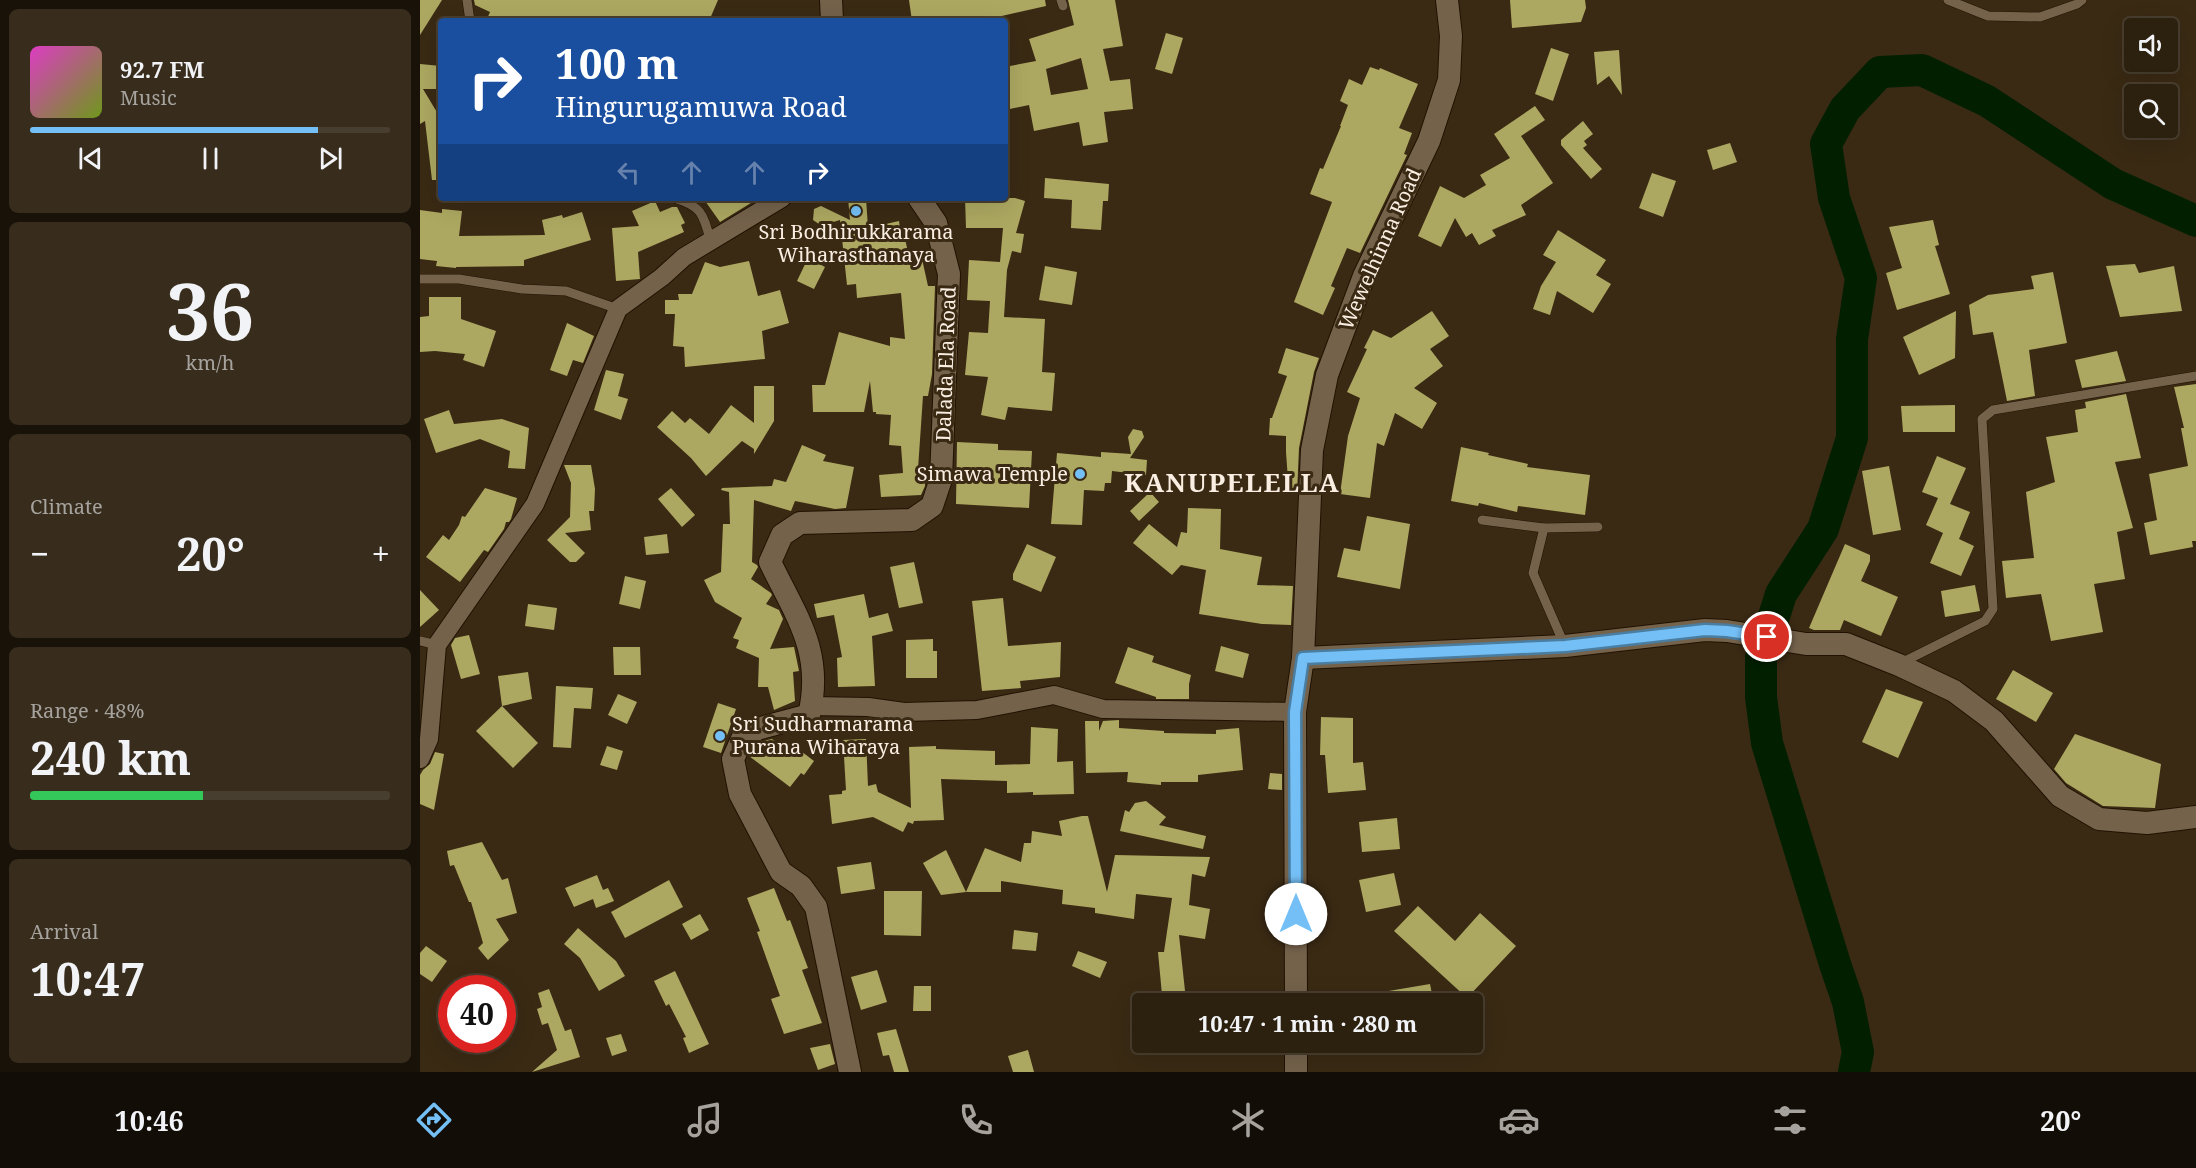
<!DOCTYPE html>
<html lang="en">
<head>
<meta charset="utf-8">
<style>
  :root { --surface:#2c200f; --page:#382d1d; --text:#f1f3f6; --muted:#a6a39e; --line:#483e2f; --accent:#74c0f6 }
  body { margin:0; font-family:"Noto Serif",serif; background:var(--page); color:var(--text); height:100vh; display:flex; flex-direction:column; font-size:22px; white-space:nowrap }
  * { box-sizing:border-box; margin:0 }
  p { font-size:20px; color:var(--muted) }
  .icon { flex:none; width:33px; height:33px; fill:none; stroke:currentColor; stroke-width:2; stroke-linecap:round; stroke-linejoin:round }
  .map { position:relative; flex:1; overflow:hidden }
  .details { display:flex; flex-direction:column; gap:9px; padding:9px; background:#181208; width:420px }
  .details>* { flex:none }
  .banner { position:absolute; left:18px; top:18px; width:570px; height:183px; border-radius:6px; box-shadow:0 6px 24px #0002,0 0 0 2px var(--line); background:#1a4fa0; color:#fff; overflow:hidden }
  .controls { position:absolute; left:1704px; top:18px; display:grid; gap:12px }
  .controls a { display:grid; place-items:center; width:54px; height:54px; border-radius:6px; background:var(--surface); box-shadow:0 6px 24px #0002,0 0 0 2px var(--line); font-size:30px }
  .speed { position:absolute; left:18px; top:975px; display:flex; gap:12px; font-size:30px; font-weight:700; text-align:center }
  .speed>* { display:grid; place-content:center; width:78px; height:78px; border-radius:50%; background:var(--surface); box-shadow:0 6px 24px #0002,0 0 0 2px var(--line); line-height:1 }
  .speed .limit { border:9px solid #d22; background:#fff; color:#111 }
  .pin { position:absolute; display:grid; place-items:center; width:51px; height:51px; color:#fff; margin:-26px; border:3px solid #fff; border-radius:50%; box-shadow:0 2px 6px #0007 }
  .me { position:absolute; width:66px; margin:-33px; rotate:0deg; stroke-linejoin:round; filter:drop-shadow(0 0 4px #0008) }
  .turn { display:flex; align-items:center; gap:21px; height:126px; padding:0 18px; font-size:27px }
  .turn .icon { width:78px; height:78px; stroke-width:2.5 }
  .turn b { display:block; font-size:42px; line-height:51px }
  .lanes { display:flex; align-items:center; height:57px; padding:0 18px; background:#0003; justify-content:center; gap:30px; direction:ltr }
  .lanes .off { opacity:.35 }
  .big { font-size:45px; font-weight:700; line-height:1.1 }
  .details .tile { flex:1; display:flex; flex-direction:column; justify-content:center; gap:9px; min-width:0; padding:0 21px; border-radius:9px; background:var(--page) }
  .details .dial { align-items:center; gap:0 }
  .dial b { font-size:78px; line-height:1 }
  .song { display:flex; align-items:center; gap:18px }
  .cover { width:72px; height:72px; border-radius:9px; background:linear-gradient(135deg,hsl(310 70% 55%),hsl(80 70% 35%)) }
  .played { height:6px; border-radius:3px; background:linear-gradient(90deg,var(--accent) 80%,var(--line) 80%) }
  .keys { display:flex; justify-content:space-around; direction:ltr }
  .heat { display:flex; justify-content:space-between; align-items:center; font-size:33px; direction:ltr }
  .charge { height:9px; border-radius:4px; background:linear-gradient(90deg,#34c759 48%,var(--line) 0) }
  .trip { position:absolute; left:712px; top:993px; width:351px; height:60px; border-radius:6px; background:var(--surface); box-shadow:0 6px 24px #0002,0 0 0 2px var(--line); font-weight:700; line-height:60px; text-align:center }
  .tab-bar { display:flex; height:96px; justify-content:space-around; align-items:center; background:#120d06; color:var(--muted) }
  .tab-bar .icon { width:42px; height:42px }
  .tab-bar .current { color:var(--accent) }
  .tab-bar b { font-size:27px; color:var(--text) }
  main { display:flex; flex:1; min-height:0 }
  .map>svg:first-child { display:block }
</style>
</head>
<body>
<main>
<section class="details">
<div class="tile">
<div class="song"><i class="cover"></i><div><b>92.7 FM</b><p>Music</p></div></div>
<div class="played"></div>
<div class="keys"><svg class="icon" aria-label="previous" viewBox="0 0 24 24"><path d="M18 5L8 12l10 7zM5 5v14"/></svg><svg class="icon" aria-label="pause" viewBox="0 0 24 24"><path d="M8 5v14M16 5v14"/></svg><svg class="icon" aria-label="next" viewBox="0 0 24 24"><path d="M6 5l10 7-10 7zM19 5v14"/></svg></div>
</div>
<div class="tile dial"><b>36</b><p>km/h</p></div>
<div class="tile"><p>Climate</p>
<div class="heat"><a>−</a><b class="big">20°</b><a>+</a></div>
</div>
<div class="tile"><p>Range · 48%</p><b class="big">240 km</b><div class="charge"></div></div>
<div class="tile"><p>Arrival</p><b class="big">10:47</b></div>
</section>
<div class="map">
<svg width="1776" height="1072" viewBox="0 0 1776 1072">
  <rect width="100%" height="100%" fill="#3a2a14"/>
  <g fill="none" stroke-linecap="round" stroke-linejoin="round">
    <polyline stroke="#022000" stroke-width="32" points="1434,1072 1438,1052 1428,1002 1415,964 1347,743 1341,697 1341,658 1361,594 1403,529 1432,438 1432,339 1441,278 1414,198 1406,144 1425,109 1460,72 1502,70 1567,101 1693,184 1776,221"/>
  </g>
  <g fill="#aca861" fill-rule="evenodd">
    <polygon points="0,0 22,0 0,35"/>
    <polygon points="54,0 298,0 289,21 66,21 70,12 55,5"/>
    <polygon points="489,0 625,0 626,6 560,21 492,21"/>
    <path d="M648,0H695L703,46L683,49L690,81L710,79L713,109L684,112L688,142L663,146L659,122L614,131L609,105L585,110V67L616,61L609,39L654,25ZM661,58L668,89L631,95L626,69Z"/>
    <polygon points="1090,0 1165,0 1166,8 1161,22 1092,28"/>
    <polygon points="746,33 763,38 752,74 735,69"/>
    <polygon points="1131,48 1149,54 1133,101 1115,94"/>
    <polygon points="1199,50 1202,95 1189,76 1177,85 1174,52"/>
    <polygon points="0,64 21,66 21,89 3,89 21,119 21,180 12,180 5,121 0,124"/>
    <polygon points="950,67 959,70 960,68 998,84 979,128 992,133 984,154 987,155 940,253 927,248 911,286 915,288 903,315 874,302 912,202 890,194 900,168 903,169 921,126 920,126 928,105 920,101 929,79 942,85"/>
    <polygon points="1115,106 1125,120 1101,136 1133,183 1101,205 1106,215 1072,230 1076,236 1059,245 1052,233 1046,237 1035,218 1021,247 998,236 1020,186 1044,198 1066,185 1060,175 1090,158 1074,134"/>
    <polygon points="1163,121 1173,134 1164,141 1167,145 1163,148 1182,169 1171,179 1141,145 1141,140"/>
    <polygon points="1310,143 1317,162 1293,170 1287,150"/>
    <polygon points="1232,173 1256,181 1243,217 1219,208"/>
    <polygon points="625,178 689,184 688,201 683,201 681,230 651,228 652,200 624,198"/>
    <polygon points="283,198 339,198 300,222"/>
    <polygon points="428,198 446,198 448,228 479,221 480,229 483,229 490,262 502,259 508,286 515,286 512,374 508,396 503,396 498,469 504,468 505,486 501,495 461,497 459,475 483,473 481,446 469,445 471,415 456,414 456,412 453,412 450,381 444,412 393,412 392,385 405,385 419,332 470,346 470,337 485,339 481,293 437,298 436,284 427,285 420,220 403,225 399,224 393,220 394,209 401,206 430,220"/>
    <polygon points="545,198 595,198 605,201 596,233 604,234 601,253 592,251 587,270 584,317 625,319 622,372 635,373 632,411 588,407 585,420 561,415 568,377 545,375 549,332 568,333 570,301 547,300 549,260 580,262 583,228 546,228"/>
    <polygon points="235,201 240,212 252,207 257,207 265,223 261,225 264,232 218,252 220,279 196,281 192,228 219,226 212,211"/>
    <polygon points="22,209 42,211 39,236 125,235 122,220 142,215 143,218 162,212 171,240 104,260 104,266 36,267 36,268 16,266 17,261 0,259 0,210 22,213"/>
    <polygon points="1513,220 1519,245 1515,246 1530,294 1477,310 1466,273 1482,268 1469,227"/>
    <polygon points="1138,230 1186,260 1176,275 1191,284 1173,313 1137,291 1130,315 1113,309 1121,286 1136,262 1123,255"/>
    <polygon points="388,258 405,267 394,289 377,281"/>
    <polygon points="329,261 338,296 360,290 369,323 342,331 345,359 265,367 264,347 253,346 255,314 245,314 245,300 259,300 258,294 272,294 285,262 300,267"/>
    <polygon points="1715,264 1719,273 1754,266 1762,311 1700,317 1686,266"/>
    <polygon points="625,266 657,272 652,305 619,300"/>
    <polygon points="1633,272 1647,343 1609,350 1615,396 1587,401 1573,332 1553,335 1549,305 1568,295 1614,289 1611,276"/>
    <polygon points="9,297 41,297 41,319 76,331 64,367 43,360 45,354 15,351 0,352 0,317 9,316"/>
    <polygon points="1012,311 1029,336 1010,349 1023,366 994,388 1017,403 1002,429 975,413 964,446 957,443 950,498 920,494 928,436 940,398 927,392 947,349 944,348 953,330 971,338"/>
    <polygon points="1536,311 1535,358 1499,375 1483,337"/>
    <polygon points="147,323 174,336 163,363 153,360 147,376 130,370"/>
    <polygon points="866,348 899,358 894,372 879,448 877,494 869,494 866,452 866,436 849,435 850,418 852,418 867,376 858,373"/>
    <polygon points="1697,351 1706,381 1662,388 1655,360"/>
    <polygon points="186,370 204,374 198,396 208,399 201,420 174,410"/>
    <polygon points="1776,384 1776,541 1772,541 1773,547 1730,555 1724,523 1737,520 1729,474 1768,466 1761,428 1764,428 1754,387"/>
    <polygon points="334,386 354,386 354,421 334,454 334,449 322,441 286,476 271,458 237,427 252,411 265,423 270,418 289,434 311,405 334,423"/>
    <polygon points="1706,394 1721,458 1695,462 1713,528 1697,532 1705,579 1674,584 1683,632 1631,641 1621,594 1586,598 1582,561 1614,558 1606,492 1635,482 1626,437 1658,432 1655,410 1666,408 1665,402"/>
    <polygon points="1535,405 1535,432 1483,432 1481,406"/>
    <polygon points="29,410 34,424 82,419 109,428 105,469 88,468 90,451 60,439 16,453 4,419"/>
    <polygon points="713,429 722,431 724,437 710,458 727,460 726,475 692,471 691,483 685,483 684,491 664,490 662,525 631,524 637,453 681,457 681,452 711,454 708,437"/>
    <polygon points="537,442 578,444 578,450 612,451 609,508 536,504"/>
    <polygon points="382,445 406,455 403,461 434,467 426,508 415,509 375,501 371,511 334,500 332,562 337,565 338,567 331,579 351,593 352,595 346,604 359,610 363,619 350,649 374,647 379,671 373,672 375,701 354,710 348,687 338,687 339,658 316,648 319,640 313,638 322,618 295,602 284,580 301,572 303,524 310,524 309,492 301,490 302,488 352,486 354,479 366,482"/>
    <polygon points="1041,447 1069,453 1068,455 1108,464 1107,467 1170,475 1165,515 1098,506 1097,512 1059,503 1058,506 1031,501"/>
    <polygon points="1517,456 1546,468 1530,504 1550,512 1539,539 1554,546 1541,576 1510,563 1523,533 1506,525 1518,498 1502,492"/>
    <polygon points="144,465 171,465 175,489 174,511 169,511 171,530 145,533 165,553 156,562 150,562 127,540 150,517 151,483"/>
    <polygon points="1469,466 1481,530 1453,535 1442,471"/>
    <polygon points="65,488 97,498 91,519 89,522 86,522 84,529 68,552 64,550 40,582 6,557 23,535 29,540 39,525 42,516 45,517"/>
    <polygon points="251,488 275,515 262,527 238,499"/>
    <polygon points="730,492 739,502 719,521 710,511"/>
    <polygon points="768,508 801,509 800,549 842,557 837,585 873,586 871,625 842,624 779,614 786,570 761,565 752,575 713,543 729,524 757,547 761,532 767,533"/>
    <polygon points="947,516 990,524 980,589 917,577 924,548 940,551"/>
    <polygon points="247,534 249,553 226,555 224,537"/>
    <polygon points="607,544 636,557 621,592 593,580 593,574"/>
    <polygon points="1425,544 1450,555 1450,561 1441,581 1478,597 1461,636 1424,620 1420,630 1394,630 1389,628"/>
    <polygon points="494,562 503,603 479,608 470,567"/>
    <polygon points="205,576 226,581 220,609 199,604"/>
    <polygon points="1555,585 1560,611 1525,617 1521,591"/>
    <polygon points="0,590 19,610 0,627"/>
    <polygon points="444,594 449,618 468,613 473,631 452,636 455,686 418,687 417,658 422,657 414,615 397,618 394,604"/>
    <polygon points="583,598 588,646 641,642 640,677 600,681 601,688 562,691 552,601"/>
    <polygon points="108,604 137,608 134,630 105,626"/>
    <polygon points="49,635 60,674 41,679 31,645 35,638"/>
    <polygon points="513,639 513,651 517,651 517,678 486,678 486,640"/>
    <polygon points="801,646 829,654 823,678 795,671"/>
    <polygon points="193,647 220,647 221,675 194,675"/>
    <polygon points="708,647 734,656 732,662 771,675 769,684 769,699 736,699 736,697 695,683"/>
    <polygon points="1593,670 1633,693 1616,722 1576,699"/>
    <polygon points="108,672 112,699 82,706 78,676"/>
    <polygon points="136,686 173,688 171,709 154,708 151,748 133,747"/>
    <polygon points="1466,689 1503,702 1478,758 1442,742"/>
    <polygon points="198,694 217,702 207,724 188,715"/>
    <polygon points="298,703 316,709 301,753 283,747"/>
    <polygon points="82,706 118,743 93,768 56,731"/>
    <polygon points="901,717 933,718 933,763 943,762 946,790 908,793 905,755 900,755"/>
    <polygon points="699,720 699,728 744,731 744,733 796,734 796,730 819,728 823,770 778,775 778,782 741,782 741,785 707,782 708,772 666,773 665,721 679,721 679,731 683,721"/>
    <polygon points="611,727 638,729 637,762 653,761 654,794 613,795 613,792 587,793 587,781 521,779 524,820 494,821 493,824 488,822 483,832 453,817 412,824 409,795 422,794 422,791 426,790 423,740 446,739 448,786 456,784 458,792 491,808 489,747 516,746 516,749 575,751 575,765 610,764"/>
    <polygon points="1655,734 1741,764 1735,808 1683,806 1646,783 1634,769"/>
    <polygon points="352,739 368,751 373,745 394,761 384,775 381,773 370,787 329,756 333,748 343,741"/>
    <polygon points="187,746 203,751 197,770 180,765"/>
    <polygon points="15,752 24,754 14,810 0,804 0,775 3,770 10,764"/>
    <polygon points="850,773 862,774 862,790 848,789"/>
    <polygon points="726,801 746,817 739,825 786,836 783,849 700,831 705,810 709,812 715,803"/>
    <polygon points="662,816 668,816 687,892 695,855 790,857 785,877 772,874 769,905 790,909 785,939 759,935 765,991 742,995 738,952 744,952 752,898 716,894 714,919 675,913 675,908 642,904 643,890 581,881 581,892 546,892 565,848 601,862 604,843 611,843 612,831 642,836 639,821"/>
    <polygon points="977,818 980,849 942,852 939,822"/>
    <polygon points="62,842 82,880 88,878 97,913 76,919 89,940 68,960 58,948 63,943 51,902 49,902 34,865 30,866 27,851"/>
    <polygon points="526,850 546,892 521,895 503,863"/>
    <polygon points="451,862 455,889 421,894 417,867"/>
    <polygon points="974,873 981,905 946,912 939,880"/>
    <polygon points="177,875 183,890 188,888 194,901 176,908 173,899 154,907 145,888"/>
    <polygon points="249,880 263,907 205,938 191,912"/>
    <polygon points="354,888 367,921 370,920 388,968 382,970 402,1023 364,1034 351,999 360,996 337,932 340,931 327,898"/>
    <polygon points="464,891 502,891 501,936 464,935"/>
    <polygon points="998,906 1035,941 1060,913 1096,946 1047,998 974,931"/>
    <polygon points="280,914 289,930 271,940 262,924"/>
    <polygon points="158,928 196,961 205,976 179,991 160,958 144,944"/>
    <polygon points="594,930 618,933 616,951 592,949"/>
    <polygon points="6,946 27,961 12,982 0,974 0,953"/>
    <polygon points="658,951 687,962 680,978 652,966"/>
    <polygon points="457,970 467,1002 441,1010 431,977"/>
    <polygon points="255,971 289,1044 269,1053 263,1038 266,1037 249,1004 246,1006 234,981"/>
    <polygon points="1010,984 1014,1004 940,1004 939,996"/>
    <polygon points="494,986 511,986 511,1011 493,1011"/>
    <polygon points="129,989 145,1031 151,1029 160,1057 112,1072 137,1050 128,1023 122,1025 117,1009 122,1007 118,993"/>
    <polygon points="476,1029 489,1072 474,1072 469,1055 463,1056 457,1033"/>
    <polygon points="201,1034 207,1051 192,1056 186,1038"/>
    <polygon points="410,1044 415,1064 398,1070 390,1048"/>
    <polygon points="608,1050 614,1072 593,1072 588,1056"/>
  </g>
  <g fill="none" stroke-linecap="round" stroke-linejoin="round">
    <g stroke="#211200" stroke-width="10">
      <g id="service">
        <polyline points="47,0 50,21"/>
        <polyline points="641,0 643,6"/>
        <polyline points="1528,0 1568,16 1620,17 1657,4 1662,0"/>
        <path d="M254,198C281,206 283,213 290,239"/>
        <polyline points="0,279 39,279 102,289 146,291 198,309"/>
        <polyline points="1062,520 1124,528 1178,527"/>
        <polyline points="1124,528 1113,573 1144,644"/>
        <polyline points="0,641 17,645"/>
        <polyline points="1481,663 1565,621 1573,609 1562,419 1573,410 1776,376"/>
      </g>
    </g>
    <g stroke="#211200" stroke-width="20">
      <g id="minor">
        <polyline points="391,706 448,707 484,712 557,710 634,695 683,709 875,712"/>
        <polyline points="0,759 9,739 17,645 115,504 198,309 242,277 264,257 362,198"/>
      </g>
    </g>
    <g stroke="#211200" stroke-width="24">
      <g id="tertiary">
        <polyline points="411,0 412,21"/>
        <polyline points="883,658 1145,646 1285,630 1307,631 1386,644 1426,644 1479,665 1534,691 1574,721 1640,796 1679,819 1727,823 1776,817"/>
        <polyline points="876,1004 875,712 883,658 892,450 907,375 944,276 1009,141 1029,80 1031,36 1027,0"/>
        <polyline points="876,1042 876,1072"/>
        <path d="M430,1072L396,907L381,886L361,872L320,794L313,759L322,739L337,729L389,715C404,652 376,616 350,562L362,535L380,523L492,520L512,506L521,479L529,274L516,223L499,198"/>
      </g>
    </g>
    <use href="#service" stroke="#74624b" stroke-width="9"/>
    <use href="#minor" stroke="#74624b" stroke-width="18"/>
    <use href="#tertiary" stroke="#74624b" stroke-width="22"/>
  </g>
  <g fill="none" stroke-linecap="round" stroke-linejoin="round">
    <g stroke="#4b7da0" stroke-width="15">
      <polyline id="route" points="876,914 875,712 883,658 1145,646 1285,630 1307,631 1347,637"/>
    </g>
    <use href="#route" stroke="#74c0f6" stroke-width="10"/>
  </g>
  <g fill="#74c0f6" stroke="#3a2a14" stroke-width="2">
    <circle cx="436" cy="211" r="6"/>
    <circle cx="660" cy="474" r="6"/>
    <circle cx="300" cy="736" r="6"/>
  </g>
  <g text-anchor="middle" stroke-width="6" stroke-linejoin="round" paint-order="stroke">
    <g font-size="20" fill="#f9eee1" stroke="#3a2a14">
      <text x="436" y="239">Sri Bodhirukkarama<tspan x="436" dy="23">Wiharasthanaya</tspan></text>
      <text x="648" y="481" text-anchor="end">Simawa Temple</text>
      <text x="312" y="731" text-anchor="start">Sri Sudharmarama<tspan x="312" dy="23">Purana Wiharaya</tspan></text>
    </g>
    <g font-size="20" fill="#f9eee1" stroke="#3a2a14">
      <text transform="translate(960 249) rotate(-66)" y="7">Wewelhinna Road</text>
      <text transform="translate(526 364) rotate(-88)" y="7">Dalada Ela Road</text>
    </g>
    <g font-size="26" font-weight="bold" letter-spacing="1.5" fill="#f9eee1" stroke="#3a2a14">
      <text x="812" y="492">KANUPELELLA</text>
    </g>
  </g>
</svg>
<div class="controls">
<a><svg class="icon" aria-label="sound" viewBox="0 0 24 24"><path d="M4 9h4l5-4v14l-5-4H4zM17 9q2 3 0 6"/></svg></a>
<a><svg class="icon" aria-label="search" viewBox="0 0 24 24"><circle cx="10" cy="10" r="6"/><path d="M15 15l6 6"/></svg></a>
</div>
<div class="speed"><div class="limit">40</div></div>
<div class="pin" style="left:1347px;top:637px;background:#d93025"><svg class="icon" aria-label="arrive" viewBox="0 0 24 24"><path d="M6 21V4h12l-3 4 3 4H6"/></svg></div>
<svg class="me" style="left:876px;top:914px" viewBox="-20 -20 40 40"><circle r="19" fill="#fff"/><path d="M0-13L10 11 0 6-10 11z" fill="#74c0f6"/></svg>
<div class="trip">10:47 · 1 min · 280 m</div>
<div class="banner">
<div class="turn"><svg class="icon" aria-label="right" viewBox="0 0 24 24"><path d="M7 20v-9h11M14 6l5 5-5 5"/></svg><div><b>100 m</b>Hingurugamuwa Road</div></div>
<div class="lanes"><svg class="icon off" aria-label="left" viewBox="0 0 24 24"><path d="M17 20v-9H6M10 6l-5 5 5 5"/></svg><svg class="icon off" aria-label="ahead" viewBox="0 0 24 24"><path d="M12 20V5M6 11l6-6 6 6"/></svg><svg class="icon off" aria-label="ahead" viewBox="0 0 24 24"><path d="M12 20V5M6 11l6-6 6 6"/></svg><svg class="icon" aria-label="right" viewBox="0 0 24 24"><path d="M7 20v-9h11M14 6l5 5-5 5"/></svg></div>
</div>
</div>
</main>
<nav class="tab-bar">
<b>10:46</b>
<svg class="icon current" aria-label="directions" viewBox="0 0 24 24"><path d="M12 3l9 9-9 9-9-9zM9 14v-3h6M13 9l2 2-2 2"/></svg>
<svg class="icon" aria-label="music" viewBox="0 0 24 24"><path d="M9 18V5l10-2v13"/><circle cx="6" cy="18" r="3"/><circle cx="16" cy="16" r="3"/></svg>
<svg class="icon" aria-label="phone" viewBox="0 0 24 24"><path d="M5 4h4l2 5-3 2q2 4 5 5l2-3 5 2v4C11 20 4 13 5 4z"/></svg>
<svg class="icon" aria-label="climate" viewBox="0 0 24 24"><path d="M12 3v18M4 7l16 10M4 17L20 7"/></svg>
<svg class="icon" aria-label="car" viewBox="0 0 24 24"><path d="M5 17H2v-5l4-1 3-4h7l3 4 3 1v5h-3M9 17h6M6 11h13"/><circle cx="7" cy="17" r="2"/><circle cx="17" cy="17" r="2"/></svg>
<svg class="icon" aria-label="filters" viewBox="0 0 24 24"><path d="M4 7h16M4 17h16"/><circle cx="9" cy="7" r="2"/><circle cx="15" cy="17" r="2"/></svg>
<b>20°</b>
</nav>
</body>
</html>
